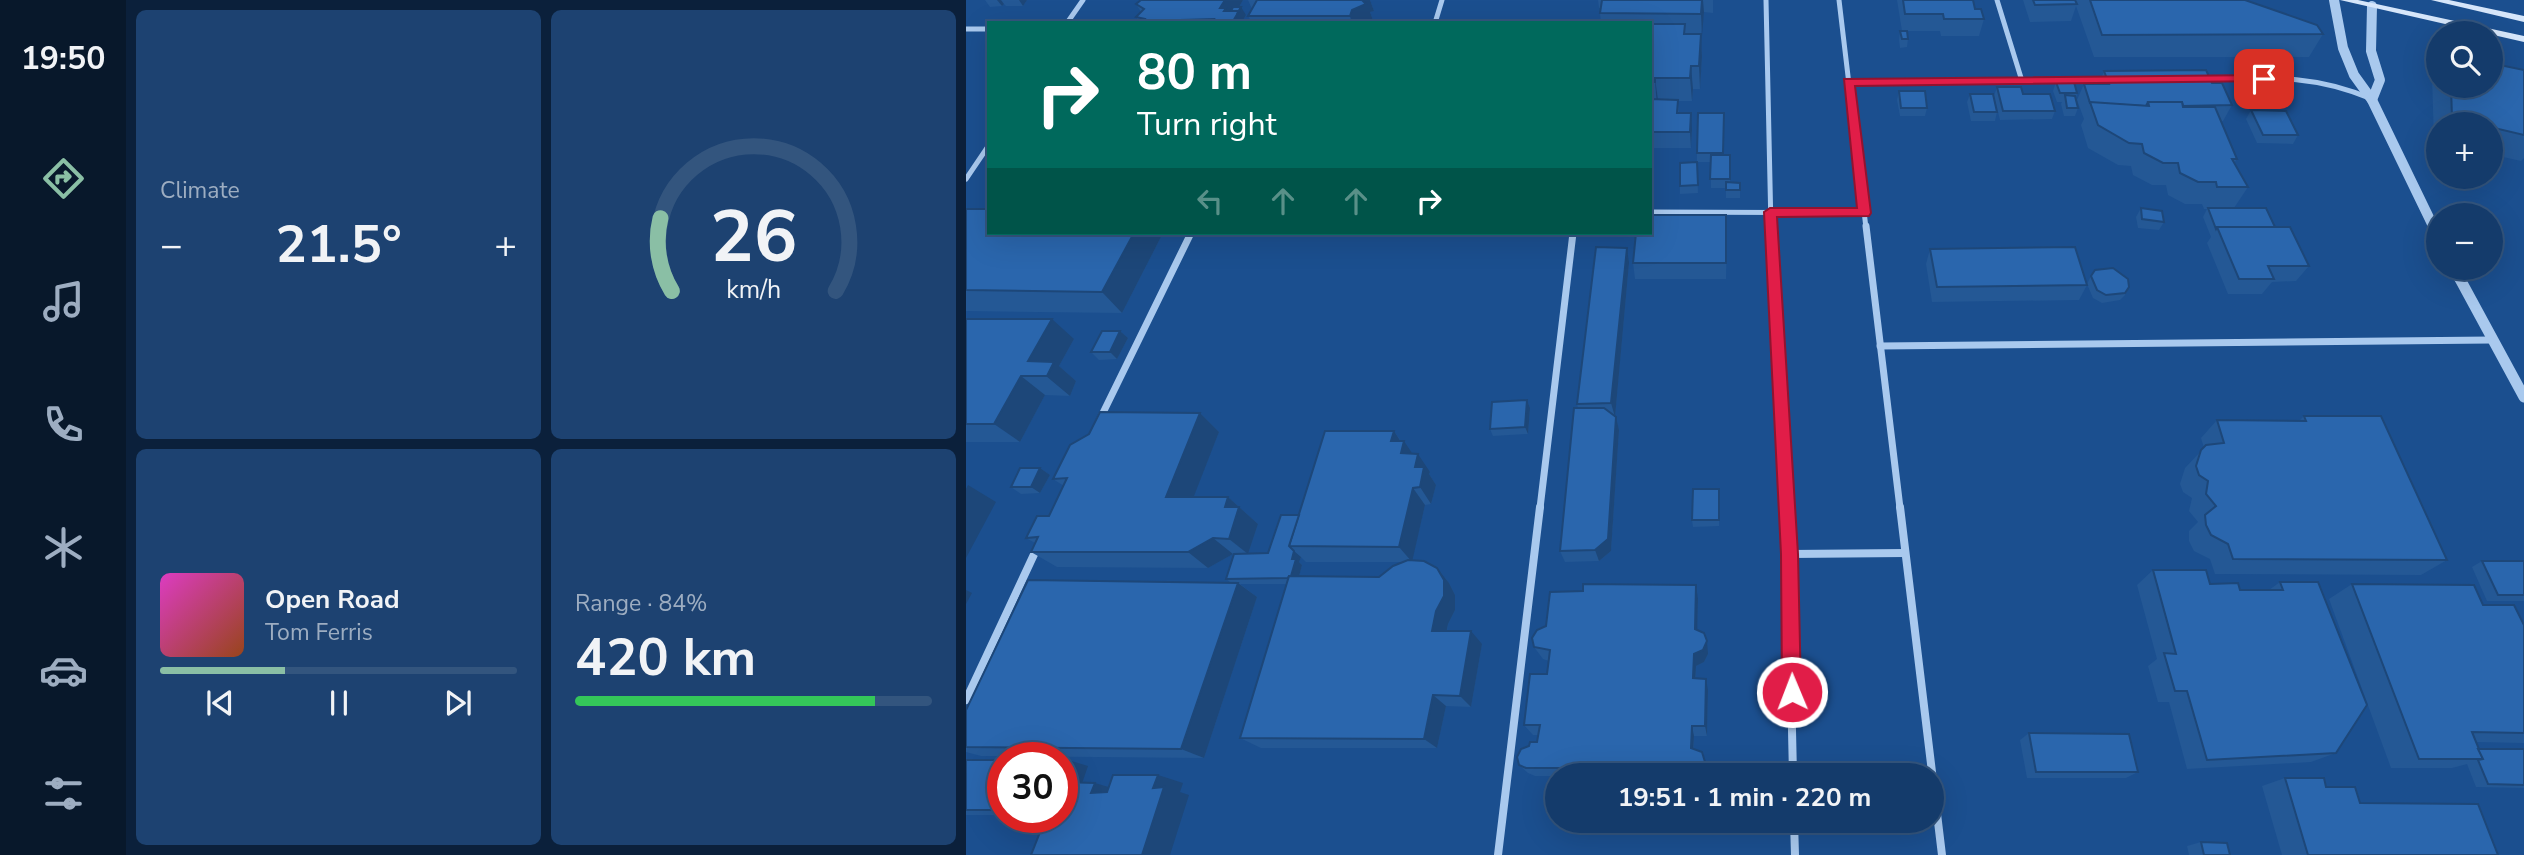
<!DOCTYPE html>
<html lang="en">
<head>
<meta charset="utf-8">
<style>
  :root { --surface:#143b6b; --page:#1d4271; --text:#f1f3f6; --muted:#9dadc1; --line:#33557e; --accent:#8abfa5 }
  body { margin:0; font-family:"Nunito Sans",sans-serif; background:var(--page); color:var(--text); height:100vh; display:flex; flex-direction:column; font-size:26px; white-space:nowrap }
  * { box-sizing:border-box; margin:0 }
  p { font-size:23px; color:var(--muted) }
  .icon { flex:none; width:38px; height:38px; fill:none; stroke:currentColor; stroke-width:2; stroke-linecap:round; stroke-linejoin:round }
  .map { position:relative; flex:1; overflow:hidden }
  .side { display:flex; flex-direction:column; gap:10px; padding:10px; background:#0b203b; width:840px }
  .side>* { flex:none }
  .banner { position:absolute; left:21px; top:21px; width:665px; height:214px; border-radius:0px; box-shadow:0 7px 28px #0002,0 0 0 2px var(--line); background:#00695c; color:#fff; overflow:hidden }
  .controls { position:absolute; left:1460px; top:21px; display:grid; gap:14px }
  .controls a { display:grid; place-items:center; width:77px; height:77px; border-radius:50%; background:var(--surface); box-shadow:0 7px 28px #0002,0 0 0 2px var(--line); font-size:35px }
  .speed { position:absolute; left:21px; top:742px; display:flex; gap:14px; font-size:35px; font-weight:700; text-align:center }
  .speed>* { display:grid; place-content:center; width:91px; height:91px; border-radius:50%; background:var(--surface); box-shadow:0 7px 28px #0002,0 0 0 2px var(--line); line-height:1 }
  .speed .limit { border:10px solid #d22; background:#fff; color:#111 }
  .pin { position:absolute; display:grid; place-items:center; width:60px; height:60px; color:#fff; margin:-30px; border-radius:14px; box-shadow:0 4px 10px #0006 }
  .me { position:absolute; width:77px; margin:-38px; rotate:359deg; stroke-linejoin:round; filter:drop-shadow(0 0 5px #0008) }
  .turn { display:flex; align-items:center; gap:24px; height:147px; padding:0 35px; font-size:32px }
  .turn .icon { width:91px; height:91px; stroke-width:2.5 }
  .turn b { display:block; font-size:49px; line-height:60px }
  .lanes { display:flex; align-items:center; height:66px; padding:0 35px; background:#0003; justify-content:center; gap:35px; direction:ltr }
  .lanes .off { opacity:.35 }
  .big { font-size:52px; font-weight:700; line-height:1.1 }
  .side .tile { flex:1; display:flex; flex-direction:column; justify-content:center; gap:10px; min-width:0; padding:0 24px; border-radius:10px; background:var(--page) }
  .side .dial { align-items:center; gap:0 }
  .dial svg { height:182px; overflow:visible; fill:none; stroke:var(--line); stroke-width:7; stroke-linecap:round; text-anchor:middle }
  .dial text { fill:var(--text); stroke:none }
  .song { display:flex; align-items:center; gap:21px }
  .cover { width:84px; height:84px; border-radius:10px; background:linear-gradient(135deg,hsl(310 70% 55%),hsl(20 70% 35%)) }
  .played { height:7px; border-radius:4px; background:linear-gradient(90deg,var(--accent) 35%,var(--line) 35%) }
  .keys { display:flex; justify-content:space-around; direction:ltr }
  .heat { display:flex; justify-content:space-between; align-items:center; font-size:38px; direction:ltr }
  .charge { height:10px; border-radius:5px; background:linear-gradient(90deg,#34c759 84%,var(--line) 0) }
  .side .tiles { flex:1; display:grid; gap:10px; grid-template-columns:repeat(2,1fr) }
  .trip { position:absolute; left:579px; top:763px; width:399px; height:70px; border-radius:35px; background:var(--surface); box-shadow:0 7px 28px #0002,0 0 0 2px var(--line); font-weight:700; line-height:70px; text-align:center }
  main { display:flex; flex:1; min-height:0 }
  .dock { display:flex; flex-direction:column; width:126px; justify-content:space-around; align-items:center; background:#08182b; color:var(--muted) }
  .dock .icon { width:49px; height:49px }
  .dock .on { color:var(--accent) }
  .dock b { font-size:32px; color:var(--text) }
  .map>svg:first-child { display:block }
</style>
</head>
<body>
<main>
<nav class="dock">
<b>19:50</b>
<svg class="icon on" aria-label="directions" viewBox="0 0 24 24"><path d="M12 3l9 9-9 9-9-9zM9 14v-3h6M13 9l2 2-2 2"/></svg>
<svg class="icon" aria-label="music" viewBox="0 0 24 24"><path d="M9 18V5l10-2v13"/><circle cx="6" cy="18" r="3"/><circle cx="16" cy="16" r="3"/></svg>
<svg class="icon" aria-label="phone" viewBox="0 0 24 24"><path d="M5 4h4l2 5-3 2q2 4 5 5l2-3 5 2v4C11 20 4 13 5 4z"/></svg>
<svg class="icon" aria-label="climate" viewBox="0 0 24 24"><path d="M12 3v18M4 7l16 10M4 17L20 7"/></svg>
<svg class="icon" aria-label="car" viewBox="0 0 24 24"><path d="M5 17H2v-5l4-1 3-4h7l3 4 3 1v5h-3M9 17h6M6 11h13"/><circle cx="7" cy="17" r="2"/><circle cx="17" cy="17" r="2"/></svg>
<svg class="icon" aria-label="filters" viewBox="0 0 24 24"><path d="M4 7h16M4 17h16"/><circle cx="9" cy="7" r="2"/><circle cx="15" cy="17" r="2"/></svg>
</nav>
<section class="side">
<div class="tiles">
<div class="tile"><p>Climate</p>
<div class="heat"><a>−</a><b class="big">21.5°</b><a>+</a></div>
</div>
<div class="tile dial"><svg viewBox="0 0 100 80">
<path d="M14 69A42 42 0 1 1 86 69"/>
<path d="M14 69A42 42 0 0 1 9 37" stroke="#8abfa5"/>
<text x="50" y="56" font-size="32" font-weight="700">26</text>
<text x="50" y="72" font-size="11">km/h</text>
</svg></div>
<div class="tile">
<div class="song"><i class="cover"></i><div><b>Open Road</b><p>Tom Ferris</p></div></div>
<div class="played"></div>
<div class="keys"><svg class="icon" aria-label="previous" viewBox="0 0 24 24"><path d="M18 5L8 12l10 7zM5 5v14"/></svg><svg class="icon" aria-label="pause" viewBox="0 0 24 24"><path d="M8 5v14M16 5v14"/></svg><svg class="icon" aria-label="next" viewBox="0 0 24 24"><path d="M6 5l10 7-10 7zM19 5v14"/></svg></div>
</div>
<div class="tile"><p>Range · 84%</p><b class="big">420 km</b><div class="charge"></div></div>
</div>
</section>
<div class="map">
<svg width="1558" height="855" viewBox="0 0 1558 855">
  <rect width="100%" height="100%" fill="#1b4f8f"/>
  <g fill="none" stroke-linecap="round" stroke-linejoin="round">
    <g stroke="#a9c9ee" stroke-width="5">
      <polyline points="800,0 805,228"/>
      <polyline points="873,0 900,228"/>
      <polyline points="1031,0 1056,81"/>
      <polyline points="101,23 117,0"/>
      <polyline points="469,23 476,0"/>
      <polyline points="0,29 23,29"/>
      <path d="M1235,80C1300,78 1345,73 1406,99"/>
      <polyline points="883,82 1143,81"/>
      <polyline points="0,179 23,145"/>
      <polyline points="684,212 898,213"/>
    </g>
    <g stroke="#a9c9ee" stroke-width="7">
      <polyline points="805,226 821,508"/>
      <polyline points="900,226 934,508"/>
      <polyline points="914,346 1525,340"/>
      <polyline points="133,421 225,233"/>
      <polyline points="574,508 607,233"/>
    </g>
    <g stroke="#a9c9ee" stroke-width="8">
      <polyline points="821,507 827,775"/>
      <polyline points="934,507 976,855"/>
      <polyline points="824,554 939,553"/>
      <polyline points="0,700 71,548"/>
      <polyline points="828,821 829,855"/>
      <polyline points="532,855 574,507"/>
    </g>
    <g stroke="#a9c9ee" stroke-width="10">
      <polyline points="1368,0 1377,48 1388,75 1406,100 1468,228"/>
      <polyline points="1406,6 1405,51 1414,80 1406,100"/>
    </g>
    <g stroke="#a9c9ee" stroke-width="11">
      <polyline points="1467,226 1472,236"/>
      <polyline points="1488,268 1558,397"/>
    </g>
    <g fill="#d6e6fa" fill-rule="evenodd">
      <polygon points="1374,0 1392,0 1558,36 1558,42"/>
      <polygon points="1465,0 1483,0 1558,16 1558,22"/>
    </g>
  </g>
  <g fill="#245895" fill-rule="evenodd">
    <polygon points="19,0 61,0 57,6 40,6 38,4 36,6 24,7"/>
    <polygon points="175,0 277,0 273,7 280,15 277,20 279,23 174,23 170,17 175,12 170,4"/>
    <polygon points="282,0 404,0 408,11 404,12 408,23 286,23 282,16 286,9"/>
    <polygon points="632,0 747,0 747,13 738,12 735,36 736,57 734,89 727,89 726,101 712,101 713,113 726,130 725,148 685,148 684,156 684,23 635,23 634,13 635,8 633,8"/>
    <polygon points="931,0 1007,0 1009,9 1018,19 1013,36 975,36 974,31 936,31"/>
    <polygon points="1057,0 1279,0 1357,34 1343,57 1128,57 1110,6 1105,21 1064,22"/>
    <polygon points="934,31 942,39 941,47 934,48 933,40"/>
    <polygon points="1472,69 1472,86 1524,86 1558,70 1558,158 1555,161 1524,154 1524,124 1472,124 1472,142 1468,141 1466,77"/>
    <polygon points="1138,71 1246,83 1266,105 1257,121 1255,121 1271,159 1268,163 1282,187 1268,208 1309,227 1343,266 1330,281 1306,282 1296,294 1262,294 1241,243 1245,237 1237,217 1241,209 1238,209 1236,204 1219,204 1202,195 1200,185 1186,185 1167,175 1165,166 1152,165 1122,148 1115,125 1118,119 1111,100 1118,84 1133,84"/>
    <polygon points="1090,82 1111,93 1110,98 1112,108 1109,116 1098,116 1095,104 1096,102 1091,102 1087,91"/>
    <polygon points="1031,87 1057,94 1089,111 1086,119 1034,120 1028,96"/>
    <polygon points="933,91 961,108 959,116 934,116 931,100"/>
    <polygon points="1004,94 1031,112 1029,121 1005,121 1001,102"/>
    <polygon points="1285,110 1332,135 1327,144 1291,143 1280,119"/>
    <polygon points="758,113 758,155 764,155 764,182 774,183 774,198 760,198 760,188 745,188 745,162 731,162 731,153"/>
    <polygon points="731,162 732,193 714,194 714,186"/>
    <polygon points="1175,208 1198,222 1193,230 1172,228 1170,217"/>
    <polygon points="0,209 23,233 197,233 156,313 0,311"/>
    <polygon points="761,231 760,279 669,279 667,263"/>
    <polygon points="964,249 1121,285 1113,300 966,302 960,264"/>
    <polygon points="663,263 649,416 653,430 645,551 633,561 599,562 594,551 612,408 611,404"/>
    <polygon points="1125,276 1162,279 1159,295 1154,300 1136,303 1127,298 1121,284"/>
    <polygon points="0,319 108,339 93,366 110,381 104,396 79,395 54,442 0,442"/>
    <polygon points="154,331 162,338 151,359 133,360 125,352"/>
    <polygon points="561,400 564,408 562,434 527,436 524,429"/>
    <path d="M234,413L253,432L227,497H262L292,524L282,554L302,553L333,515L428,431L435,441L464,472L463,474L470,485L465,504L459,505L446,560L471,568L483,583L489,595V610L482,624L481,631L516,644L505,707L480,706L471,748H295L274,738L320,584H274L291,597L238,758L15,756L0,752V710L264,582L260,579L270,554H267L242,568L91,567L65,552L69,543L60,538L83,516L98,486L87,479ZM335,557L340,562H436L413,577L333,576L336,565L333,562Z"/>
    <polygon points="1338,416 1481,560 1455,575 1249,574 1244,559 1228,551 1223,541 1223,531 1232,522 1223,511 1226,498 1217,492 1214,484 1219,468 1238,448 1235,438 1251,420 1333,421"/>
    <polygon points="74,468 84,475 74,493 55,494 45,487"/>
    <polygon points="753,495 753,526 727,527 726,520"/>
    <polygon points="1516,561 1558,561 1558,601 1521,601 1506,567"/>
    <polygon points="1187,570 1274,590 1303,590 1314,582 1352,582 1370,753 1345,762 1221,769 1203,702 1192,702 1182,666 1191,659 1171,585"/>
    <polygon points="1386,584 1517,605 1558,625 1558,743 1510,742 1512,749 1558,749 1558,788 1510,787 1501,764 1486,768 1425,768 1363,599"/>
    <polygon points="732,599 731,630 742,654 738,662 730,666 730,678 742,690 741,736 728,736 728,749 740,770 737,775 592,775 592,776 569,776 562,773 553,765 571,742 572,735 567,735 558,725 581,674 583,661 577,659 568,647"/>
    <polygon points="1063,733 1172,772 1160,778 1061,778 1054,740"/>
    <rect x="0" y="760" width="37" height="55"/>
    <polygon points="1319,778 1360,787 1394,803 1532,855 1316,855 1296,786"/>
    <polygon points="1235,842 1264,855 1223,855 1221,846"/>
  </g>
  <g fill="#1d4779">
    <polygon points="31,0 35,0 38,4 36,6"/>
    <polygon points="53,0 61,0 57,6"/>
    <polygon points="259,0 277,0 269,14 275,7 280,15 277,20 279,23 263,23 254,8"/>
    <polygon points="390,0 404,0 408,11 404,12 408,23 386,23 384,16"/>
    <polygon points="736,0 737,0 738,12 736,36 735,14"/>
    <polygon points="735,34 736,57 734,89 733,66"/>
    <polygon points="725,66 727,89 726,101 724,78"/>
    <polygon points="689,78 692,100 691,105 689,82"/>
    <polygon points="725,113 726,130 725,148 724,132"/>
    <polygon points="168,233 197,233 156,313 136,292"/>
    <polygon points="661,248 663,263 649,417 645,403"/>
    <polygon points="86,319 108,339 93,366 110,381 104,396 62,361"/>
    <polygon points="154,331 162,338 151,359 144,352"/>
    <polygon points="55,376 79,395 54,442 28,424"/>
    <polygon points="561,400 564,408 562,434 559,427"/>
    <polygon points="234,413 253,432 221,514 200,497"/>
    <polygon points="650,417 653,430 645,551 633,561 629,550"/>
    <polygon points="428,431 437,445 438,441 450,459 447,471 425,441"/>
    <polygon points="452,454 464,472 463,474 470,485 465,504 454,487 449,467"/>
    <polygon points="74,468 84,475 74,493 65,487"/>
    <polygon points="2,485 30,502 0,558 0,489"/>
    <polygon points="447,488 459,505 446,562 433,547"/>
    <polygon points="262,497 292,524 282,554 263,539 259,507"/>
    <polygon points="247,538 267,554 242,568 222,552"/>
    <polygon points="328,551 335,557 333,562 336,565 331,584 325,578 326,559"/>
    <polygon points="471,568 483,583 489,595 489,610 482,624 478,644 466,631 470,611"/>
    <polygon points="272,583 291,597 238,758 215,749"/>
    <polygon points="730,585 732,599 731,642 729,629"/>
    <polygon points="0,590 6,593 0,604"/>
    <polygon points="505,631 516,644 505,707 494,696"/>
    <polygon points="741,641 742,654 738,662 730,666 729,690 727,678 728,654"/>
    <polygon points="740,679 742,690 741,736 739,726"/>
    <polygon points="467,695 480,706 471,748 458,739"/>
    <polygon points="726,726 728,736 727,757 725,748"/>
    <polygon points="102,760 122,766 112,795 96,807 96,775"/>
    <polygon points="739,762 740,770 737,775 735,775 733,770"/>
    <polygon points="192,775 217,783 214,792 223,795 204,855 176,855 187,788"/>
    <polygon points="129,783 156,791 125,793"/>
  </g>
  <g fill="#2a66ad" stroke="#1d4779" stroke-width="2">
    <polygon points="175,0 259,0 254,8 260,8 258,11 273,11 266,23 246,23 248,19 178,21 179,19 170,17 178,9 170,4"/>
    <polygon points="291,0 396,0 400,4 386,10 384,16 282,16"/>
    <polygon points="636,0 736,0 735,14 634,13"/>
    <polygon points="937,0 1007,0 1009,9 1015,9 1018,19 978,19 977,14 939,14"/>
    <polygon points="1067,0 1109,0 1111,4 1069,5"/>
    <polygon points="1124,0 1279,0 1351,25 1357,34 1136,35"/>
    <polygon points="267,7 275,7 271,14 273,11 265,11"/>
    <polygon points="684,24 719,24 718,34 735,34 733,66 725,66 724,78 689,78 689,82 684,82"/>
    <polygon points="934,31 941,31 942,39 936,39"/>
    <polygon points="1524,63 1558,70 1558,135 1524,127 1524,124 1513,124 1486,118 1485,86 1524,86"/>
    <polygon points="1240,70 1246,83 1256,83 1266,105 1217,106 1216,102 1182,102 1180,106 1178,106 1124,103 1118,84 1143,84 1138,71"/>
    <polygon points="1090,82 1108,82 1111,93 1094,93"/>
    <polygon points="1031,87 1055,87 1057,94 1084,94 1089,111 1037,111"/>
    <polygon points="933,91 959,91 961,108 935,108"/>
    <polygon points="1004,94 1027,94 1031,112 1008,112"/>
    <polygon points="1099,95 1109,96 1112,108 1101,108"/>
    <polygon points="684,99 712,100 711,113 725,113 724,132 684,132"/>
    <polygon points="1124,102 1183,106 1182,102 1216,102 1217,107 1249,107 1271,159 1266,159 1282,187 1251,187 1250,182 1232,182 1214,173 1212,163 1197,163 1178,153 1176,144 1163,143 1132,125"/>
    <polygon points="1285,110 1320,111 1332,135 1297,135"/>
    <polygon points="732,113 758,113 757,153 731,153"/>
    <polygon points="745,155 764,155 764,179 744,179"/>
    <polygon points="731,162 732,185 714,186 714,163"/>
    <polygon points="760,182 774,183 774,190 760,190"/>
    <polygon points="1175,208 1196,211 1198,222 1176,219"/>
    <polygon points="1242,208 1300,208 1309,227 1251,227 1250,229"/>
    <polygon points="0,209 23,209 23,233 168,233 136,292 0,290"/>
    <polygon points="684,215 760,215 760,263 667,263 670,233 684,233"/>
    <polygon points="1251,227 1324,227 1343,266 1302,266 1308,279 1273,279"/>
    <polygon points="630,247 661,248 645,403 611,404"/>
    <polygon points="1109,247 1121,285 971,287 964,249"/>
    <polygon points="1147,268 1162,279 1163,287 1159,293 1140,295 1131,290 1125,276 1129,270"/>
    <polygon points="0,319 86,319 62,361 88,362 81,376 55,376 28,424 0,424"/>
    <polygon points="136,331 154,331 144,352 125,352"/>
    <polygon points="561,400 559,427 524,429 526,402"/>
    <polygon points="608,408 638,408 650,417 642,539 629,550 594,551"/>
    <polygon points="134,412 234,413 200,497 262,497 259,507 273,507 263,539 247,538 222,552 65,552 72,537 60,538 71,516 83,516 101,478 87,479 104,445 123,434"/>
    <polygon points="1338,416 1415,416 1481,560 1267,559 1262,544 1245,535 1240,525 1239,515 1250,506 1240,494 1242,481 1233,475 1230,466 1235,450 1240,445 1258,443 1251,420 1340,421"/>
    <polygon points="359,431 428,431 425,441 438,441 435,453 452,454 449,467 458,467 454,487 447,488 433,547 323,546"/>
    <polygon points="54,468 74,468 65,487 45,487"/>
    <polygon points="727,489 753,489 753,520 726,520"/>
    <polygon points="315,515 333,515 323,546 328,551 326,559 330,559 325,576 323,576 322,578 260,579 268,554 302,553"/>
    <polygon points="442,560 458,561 471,568 478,580 478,596 470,611 466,631 505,631 494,696 467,695 458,739 274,738 323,576 413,577 427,566"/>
    <polygon points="1516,561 1558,561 1558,595 1532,595"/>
    <polygon points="1187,570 1240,570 1244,584 1272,583 1274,590 1317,590 1314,582 1352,582 1401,705 1370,753 1241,760 1221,691 1209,691 1198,653 1210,654"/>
    <polygon points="62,580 272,583 215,749 0,747 0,710"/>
    <polygon points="617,584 730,585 729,629 738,633 741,641 737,650 728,654 727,678 740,679 739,726 726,726 725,748 736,752 739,762 733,770 686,772 686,775 600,775 600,768 560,768 553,765 551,757 555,749 563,746 564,742 571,742 574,725 558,725 564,674 581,674 584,650 568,647 566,638 571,630 580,626 584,592 617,591"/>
    <polygon points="1386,584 1508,585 1517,605 1548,605 1558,625 1558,733 1506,732 1517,759 1453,759"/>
    <polygon points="1063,733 1163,734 1172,772 1070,772"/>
    <polygon points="1512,749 1558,749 1558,785 1522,784 1512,760 1517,759"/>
    <rect x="0" y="760" width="37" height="50"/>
    <polygon points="96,760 102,760 96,775"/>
    <polygon points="147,775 192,775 187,788 198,787 176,855 65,855 80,817 96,817 96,782 129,783 125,793 141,792"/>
    <polygon points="1319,778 1358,778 1360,787 1389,787 1394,803 1512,804 1532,855 1342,855"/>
    <polygon points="1235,842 1261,843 1264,855 1238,855"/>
  </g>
  <polygon fill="#e11d48" stroke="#92132f" stroke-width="2" points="1298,75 1304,79 1302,81 889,86 905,213 903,216 811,217 832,554 835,692 833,699 826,702 819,699 816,692 815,554 798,212 804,208 891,208 878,79"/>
</svg>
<div class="controls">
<a><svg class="icon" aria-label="search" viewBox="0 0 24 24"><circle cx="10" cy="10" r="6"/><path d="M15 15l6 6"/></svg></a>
<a>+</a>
<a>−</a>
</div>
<div class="speed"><div class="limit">30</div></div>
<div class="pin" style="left:1298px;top:79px;background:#d93025"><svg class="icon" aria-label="arrive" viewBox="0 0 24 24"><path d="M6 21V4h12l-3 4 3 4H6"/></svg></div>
<svg class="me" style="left:826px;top:692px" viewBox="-20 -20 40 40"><circle r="17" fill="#e11d48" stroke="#fff" stroke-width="3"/><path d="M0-11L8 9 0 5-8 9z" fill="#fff"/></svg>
<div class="trip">19:51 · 1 min · 220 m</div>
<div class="banner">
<div class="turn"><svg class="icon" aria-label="right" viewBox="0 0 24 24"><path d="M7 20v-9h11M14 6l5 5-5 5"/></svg><div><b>80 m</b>Turn right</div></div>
<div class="lanes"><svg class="icon off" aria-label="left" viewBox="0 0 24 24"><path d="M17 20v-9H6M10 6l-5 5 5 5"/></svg><svg class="icon off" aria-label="ahead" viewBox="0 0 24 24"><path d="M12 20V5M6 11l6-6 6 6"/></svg><svg class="icon off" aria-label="ahead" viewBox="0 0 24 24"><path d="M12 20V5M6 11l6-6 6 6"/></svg><svg class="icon" aria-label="right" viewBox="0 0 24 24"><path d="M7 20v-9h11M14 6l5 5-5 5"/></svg></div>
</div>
</div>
</main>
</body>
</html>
